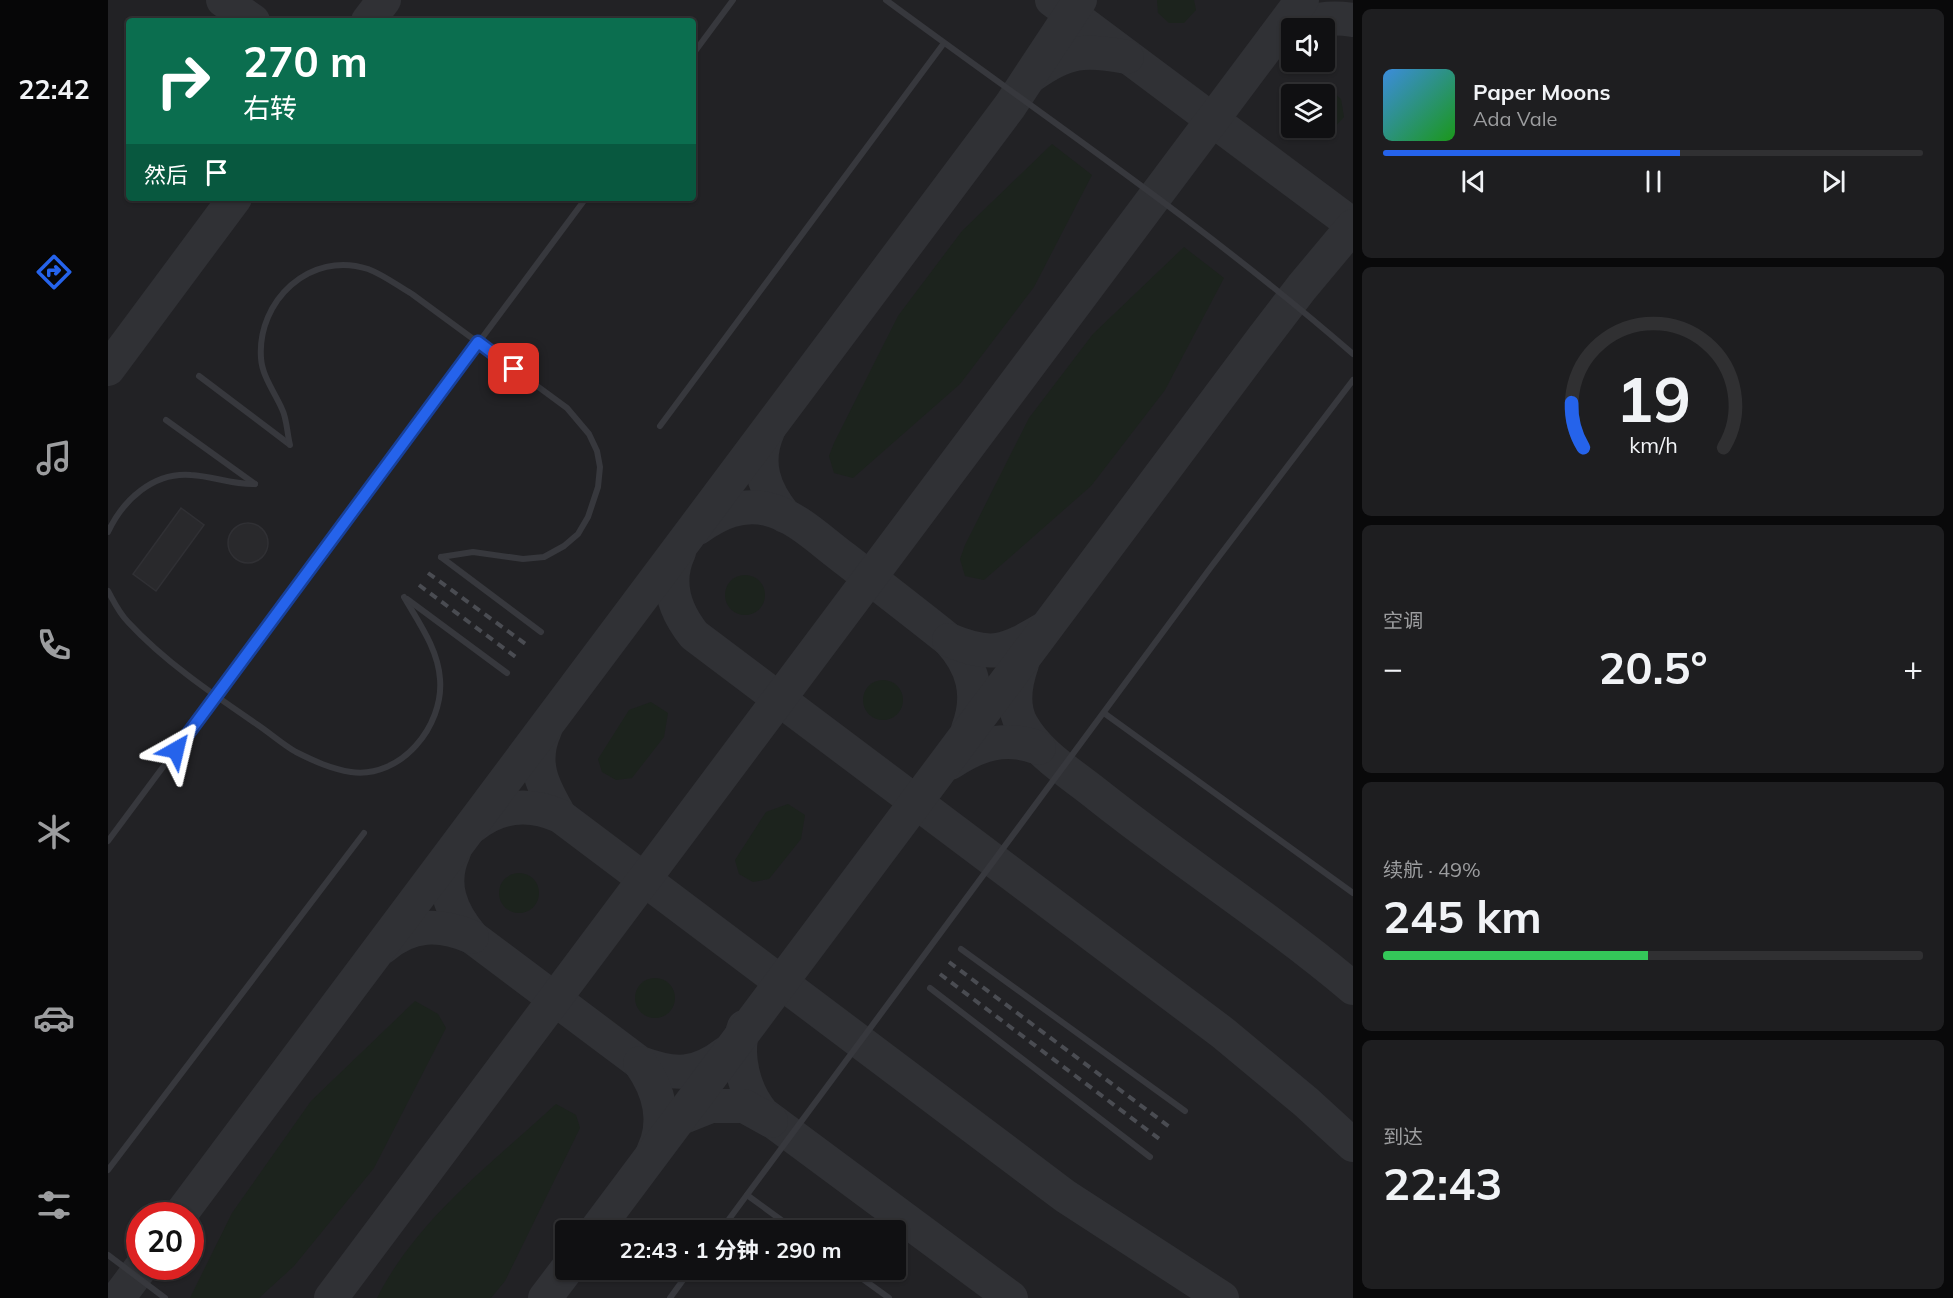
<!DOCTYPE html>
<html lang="zh">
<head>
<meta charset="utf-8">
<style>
  :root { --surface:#101012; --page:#1e1e20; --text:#f1f3f6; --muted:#9c9d9f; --line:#303032; --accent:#2563eb }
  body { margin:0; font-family:Mulish,"Noto Sans SC",sans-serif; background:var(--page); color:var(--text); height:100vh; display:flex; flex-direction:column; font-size:22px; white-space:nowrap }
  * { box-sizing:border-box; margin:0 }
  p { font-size:20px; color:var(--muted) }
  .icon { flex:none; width:33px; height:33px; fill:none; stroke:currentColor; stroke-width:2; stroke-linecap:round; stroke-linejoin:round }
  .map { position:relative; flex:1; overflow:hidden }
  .drawer { display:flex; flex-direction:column; gap:9px; padding:9px; background:#09090a; width:600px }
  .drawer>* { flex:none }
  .top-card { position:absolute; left:18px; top:18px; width:570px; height:183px; border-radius:6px; box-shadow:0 2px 4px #0004,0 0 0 2px var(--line); background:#0b6e4f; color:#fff; overflow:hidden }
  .controls { position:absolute; left:1173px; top:18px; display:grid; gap:12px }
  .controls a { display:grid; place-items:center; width:54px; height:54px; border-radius:6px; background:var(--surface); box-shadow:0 2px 4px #0004,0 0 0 2px var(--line); font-size:30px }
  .speed { position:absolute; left:18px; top:1202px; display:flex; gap:12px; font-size:30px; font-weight:700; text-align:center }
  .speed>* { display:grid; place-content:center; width:78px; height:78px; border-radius:50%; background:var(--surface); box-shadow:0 2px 4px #0004,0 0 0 2px var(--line); line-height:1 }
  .speed .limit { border:9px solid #d22; background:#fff; color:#111 }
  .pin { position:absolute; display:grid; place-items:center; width:51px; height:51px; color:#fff; margin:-26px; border-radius:12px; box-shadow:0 3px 9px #0006 }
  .me { position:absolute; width:66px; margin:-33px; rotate:37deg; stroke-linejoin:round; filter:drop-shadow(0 0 4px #0008) }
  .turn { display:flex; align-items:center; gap:21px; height:126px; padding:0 18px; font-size:27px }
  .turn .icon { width:78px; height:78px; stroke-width:2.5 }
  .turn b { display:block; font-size:42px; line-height:51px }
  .then { display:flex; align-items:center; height:57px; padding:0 18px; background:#0003; gap:12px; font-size:22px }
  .big { font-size:45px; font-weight:700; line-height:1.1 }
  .drawer .card { flex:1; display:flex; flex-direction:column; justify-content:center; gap:9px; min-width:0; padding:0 21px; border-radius:9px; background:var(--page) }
  .drawer .dial { align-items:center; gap:0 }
  .dial svg { height:156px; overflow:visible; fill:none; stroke:var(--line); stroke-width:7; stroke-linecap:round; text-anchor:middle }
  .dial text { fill:var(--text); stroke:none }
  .song { display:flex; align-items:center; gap:18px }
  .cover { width:72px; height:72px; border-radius:9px; background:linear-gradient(135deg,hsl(210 70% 55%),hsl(120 70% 35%)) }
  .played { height:6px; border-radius:3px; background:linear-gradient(90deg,var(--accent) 55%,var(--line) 55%) }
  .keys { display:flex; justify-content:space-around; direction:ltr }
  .heat { display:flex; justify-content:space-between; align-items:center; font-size:33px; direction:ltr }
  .charge { height:9px; border-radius:4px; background:linear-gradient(90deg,#34c759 49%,var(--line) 0) }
  .trip { position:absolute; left:447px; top:1220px; width:351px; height:60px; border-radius:6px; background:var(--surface); box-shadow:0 2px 4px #0004,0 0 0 2px var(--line); font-weight:700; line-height:60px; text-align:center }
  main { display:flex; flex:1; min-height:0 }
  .menu { display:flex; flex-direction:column; width:108px; justify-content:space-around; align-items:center; background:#060607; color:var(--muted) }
  .menu .icon { width:42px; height:42px }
  .menu .on { color:var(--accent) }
  .menu b { font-size:27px; color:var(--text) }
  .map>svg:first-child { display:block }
</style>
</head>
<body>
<main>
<nav class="menu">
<b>22:42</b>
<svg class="icon on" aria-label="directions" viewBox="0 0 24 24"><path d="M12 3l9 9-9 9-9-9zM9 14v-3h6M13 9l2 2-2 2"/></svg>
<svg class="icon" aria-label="music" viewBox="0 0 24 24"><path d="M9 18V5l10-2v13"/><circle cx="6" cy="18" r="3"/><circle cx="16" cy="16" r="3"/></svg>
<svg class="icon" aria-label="phone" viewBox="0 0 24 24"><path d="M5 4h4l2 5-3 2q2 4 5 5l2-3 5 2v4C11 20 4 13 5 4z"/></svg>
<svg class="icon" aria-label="climate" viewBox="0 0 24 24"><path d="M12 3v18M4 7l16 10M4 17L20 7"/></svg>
<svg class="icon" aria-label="car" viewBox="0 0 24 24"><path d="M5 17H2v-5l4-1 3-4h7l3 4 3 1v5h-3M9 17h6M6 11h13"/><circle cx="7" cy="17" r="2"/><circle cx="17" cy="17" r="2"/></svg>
<svg class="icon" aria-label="filters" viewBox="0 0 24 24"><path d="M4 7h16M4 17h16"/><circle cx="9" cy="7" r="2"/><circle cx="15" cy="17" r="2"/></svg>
</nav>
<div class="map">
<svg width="1245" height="1298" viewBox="0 0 1245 1298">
  <rect width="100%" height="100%" fill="#161618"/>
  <path fill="#222225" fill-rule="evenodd" d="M0,0H1245V1298H0ZM21,21H585V198H21ZM1184,28H1216V62H1184ZM1184,94H1216V128H1184ZM32,1215H82V1266H32ZM458,1230H788V1269H458Z"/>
  <g fill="#1c231d">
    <polygon points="1049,0 1086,0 1088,10 1076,23 1061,23 1050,13"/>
    <polygon points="1210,91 1224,91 1233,99 1236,117 1224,130 1209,130 1206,128 1216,128 1216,94 1203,94"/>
    <polygon points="944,144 984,175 926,287 852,384 745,478 726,473 721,456 726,443 790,316 854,231"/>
    <polygon points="1076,247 1116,278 1057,390 983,486 876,580 857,576 852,559 857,545 921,418 985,334"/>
    <circle cx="637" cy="595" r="20"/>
    <circle cx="775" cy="700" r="20"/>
    <polygon points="543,702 560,713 556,737 524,778 508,780 494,772 490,759 521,710"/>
    <polygon points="680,804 697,815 693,839 661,879 645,882 631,874 627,860 658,812"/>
    <circle cx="411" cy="893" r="20"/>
    <circle cx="547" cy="998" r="20"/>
    <polygon points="307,1001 330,1014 338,1028 266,1168 186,1266 151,1298 82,1298 124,1213 203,1101"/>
    <path d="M448,1104L468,1115L472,1128L397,1281L383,1298H269C309,1219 384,1163 448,1104Z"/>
  </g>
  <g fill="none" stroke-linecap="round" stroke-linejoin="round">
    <g stroke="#303135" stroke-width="34">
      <polyline points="115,0 145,21"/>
      <polyline points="944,0 1245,225"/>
      <polyline points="260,21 276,0"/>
      <path d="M1166,38C1190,22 1216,15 1245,20"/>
      <path d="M923,76C959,50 977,49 1019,57"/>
      <polyline points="0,369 127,198"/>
      <path d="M660,431C646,463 656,490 677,516"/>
      <path d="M590,528C611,513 633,503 659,509C687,515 713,541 736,558C771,585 806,612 841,640C865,666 873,695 860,729"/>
      <path d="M571,552C557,582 566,610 586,635L1115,1033L1198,1102L1245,1145"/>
      <path d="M841,640C884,658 897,652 936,629"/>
      <path d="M914,664C907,684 903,706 914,725C931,755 964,774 991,796C1074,862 1163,919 1245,988"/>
      <path d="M437,730C422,763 435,787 452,816"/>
      <path d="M842,763C871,744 897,735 931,748"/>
      <path d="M365,826C391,805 421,802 452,816L957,1196L1114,1298"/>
      <path d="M346,852C331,884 343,912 364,937L532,1063C567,1076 588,1076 618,1053"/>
      <path d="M275,947C303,923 332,923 364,937"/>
      <path d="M636,1027C626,1054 636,1092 655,1114L903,1298"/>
      <path d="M532,1063C551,1090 560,1121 545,1152"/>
      <polyline points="573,1118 603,1106 636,1106 663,1121"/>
      <polyline points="72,1215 902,106 972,0"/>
      <polyline points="488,1230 1155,338 1194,287 1245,226"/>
      <polyline points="10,1298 34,1266"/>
      <polyline points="223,1298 1194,0"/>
      <polyline points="437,1298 459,1269"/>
    </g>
  </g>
  <g fill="#29292c" stroke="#303034" stroke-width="1.5">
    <polygon points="73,508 96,525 48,591 25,574"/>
    <circle cx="140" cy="543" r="20"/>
  </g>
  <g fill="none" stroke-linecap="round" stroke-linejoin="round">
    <g stroke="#37383d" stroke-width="6">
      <path d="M778,0C935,116 1098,226 1245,354"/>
      <polyline points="585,54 625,0"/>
      <polyline points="91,376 181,444"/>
      <polyline points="58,420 147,484"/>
      <polyline points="552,426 836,43"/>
      <path d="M182,445C179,433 179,419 174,409C167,393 154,376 153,358C149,301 202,250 260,269C276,275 290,286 304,294L459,408L481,434L489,451L492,467L490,487L480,517L470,534L456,546L436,557L415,559L365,552L333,557"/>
      <path d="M0,532C15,500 45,472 83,475C105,476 125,485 147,484"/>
      <polyline points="333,557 433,632"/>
      <path d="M0,591C6,602 11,613 20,622C56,661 103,693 147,723C161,732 174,744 188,752C206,761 223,769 243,772C293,779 336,726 332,679C330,649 311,623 296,597"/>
      <polyline points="299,599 399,673"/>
      <polyline points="996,713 1245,893"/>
      <polyline points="0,841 478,198"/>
      <polyline points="853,949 1077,1111"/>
      <polyline points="822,988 1042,1157"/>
      <polyline points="0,1170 256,833"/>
      <polyline points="639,1195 687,1230"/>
      <polyline points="613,1230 1103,567 1245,380"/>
      <polyline points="0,1255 57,1298"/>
      <polyline points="741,1269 781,1298"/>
      <polyline points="562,1298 583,1269"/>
    </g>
    <g stroke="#4a4c52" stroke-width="4" stroke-dasharray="8 6" stroke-linecap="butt">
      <polyline points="320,573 419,645"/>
      <polyline points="311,585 409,658"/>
      <polyline points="841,962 1063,1128"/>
      <polyline points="832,974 1054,1141"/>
    </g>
  </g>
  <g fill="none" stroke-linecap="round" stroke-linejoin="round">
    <g stroke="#184099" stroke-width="15">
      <polyline id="route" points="68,750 370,342 406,369"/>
    </g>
    <use href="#route" stroke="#2563eb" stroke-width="10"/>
  </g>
</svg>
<div class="controls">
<a><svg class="icon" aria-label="sound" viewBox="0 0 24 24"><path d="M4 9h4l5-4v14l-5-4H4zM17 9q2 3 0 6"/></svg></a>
<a><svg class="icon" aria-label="layers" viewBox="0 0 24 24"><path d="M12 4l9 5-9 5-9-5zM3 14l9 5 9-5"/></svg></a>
</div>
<div class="speed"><div class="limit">20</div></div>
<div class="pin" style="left:406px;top:369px;background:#d93025"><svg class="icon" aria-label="arrive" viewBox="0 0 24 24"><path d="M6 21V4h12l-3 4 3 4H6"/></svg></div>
<svg class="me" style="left:68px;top:750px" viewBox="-20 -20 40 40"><path d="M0-17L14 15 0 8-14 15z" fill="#2563eb" stroke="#fff" stroke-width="4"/></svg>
<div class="trip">22:43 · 1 分钟 · 290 m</div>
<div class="top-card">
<div class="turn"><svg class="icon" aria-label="right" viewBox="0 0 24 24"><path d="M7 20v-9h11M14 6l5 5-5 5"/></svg><div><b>270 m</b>右转</div></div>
<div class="then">然后<svg class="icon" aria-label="arrive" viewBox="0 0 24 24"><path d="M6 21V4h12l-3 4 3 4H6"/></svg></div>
</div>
</div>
<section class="drawer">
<div class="card">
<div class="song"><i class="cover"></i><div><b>Paper Moons</b><p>Ada Vale</p></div></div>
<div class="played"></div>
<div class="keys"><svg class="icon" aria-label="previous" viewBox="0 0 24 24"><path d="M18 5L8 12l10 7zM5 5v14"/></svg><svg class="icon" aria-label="pause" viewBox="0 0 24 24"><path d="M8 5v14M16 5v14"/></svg><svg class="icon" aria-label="next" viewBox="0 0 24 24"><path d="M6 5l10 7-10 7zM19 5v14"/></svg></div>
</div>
<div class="card dial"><svg viewBox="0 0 100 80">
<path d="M14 69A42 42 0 1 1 86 69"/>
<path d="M14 69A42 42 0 0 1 8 46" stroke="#2563eb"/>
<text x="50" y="56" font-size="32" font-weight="700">19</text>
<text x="50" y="72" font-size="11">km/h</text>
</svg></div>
<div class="card"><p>空调</p>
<div class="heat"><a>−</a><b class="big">20.5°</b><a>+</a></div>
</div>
<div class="card"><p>续航 · 49%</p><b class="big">245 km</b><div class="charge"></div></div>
<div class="card"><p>到达</p><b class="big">22:43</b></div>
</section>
</main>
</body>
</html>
